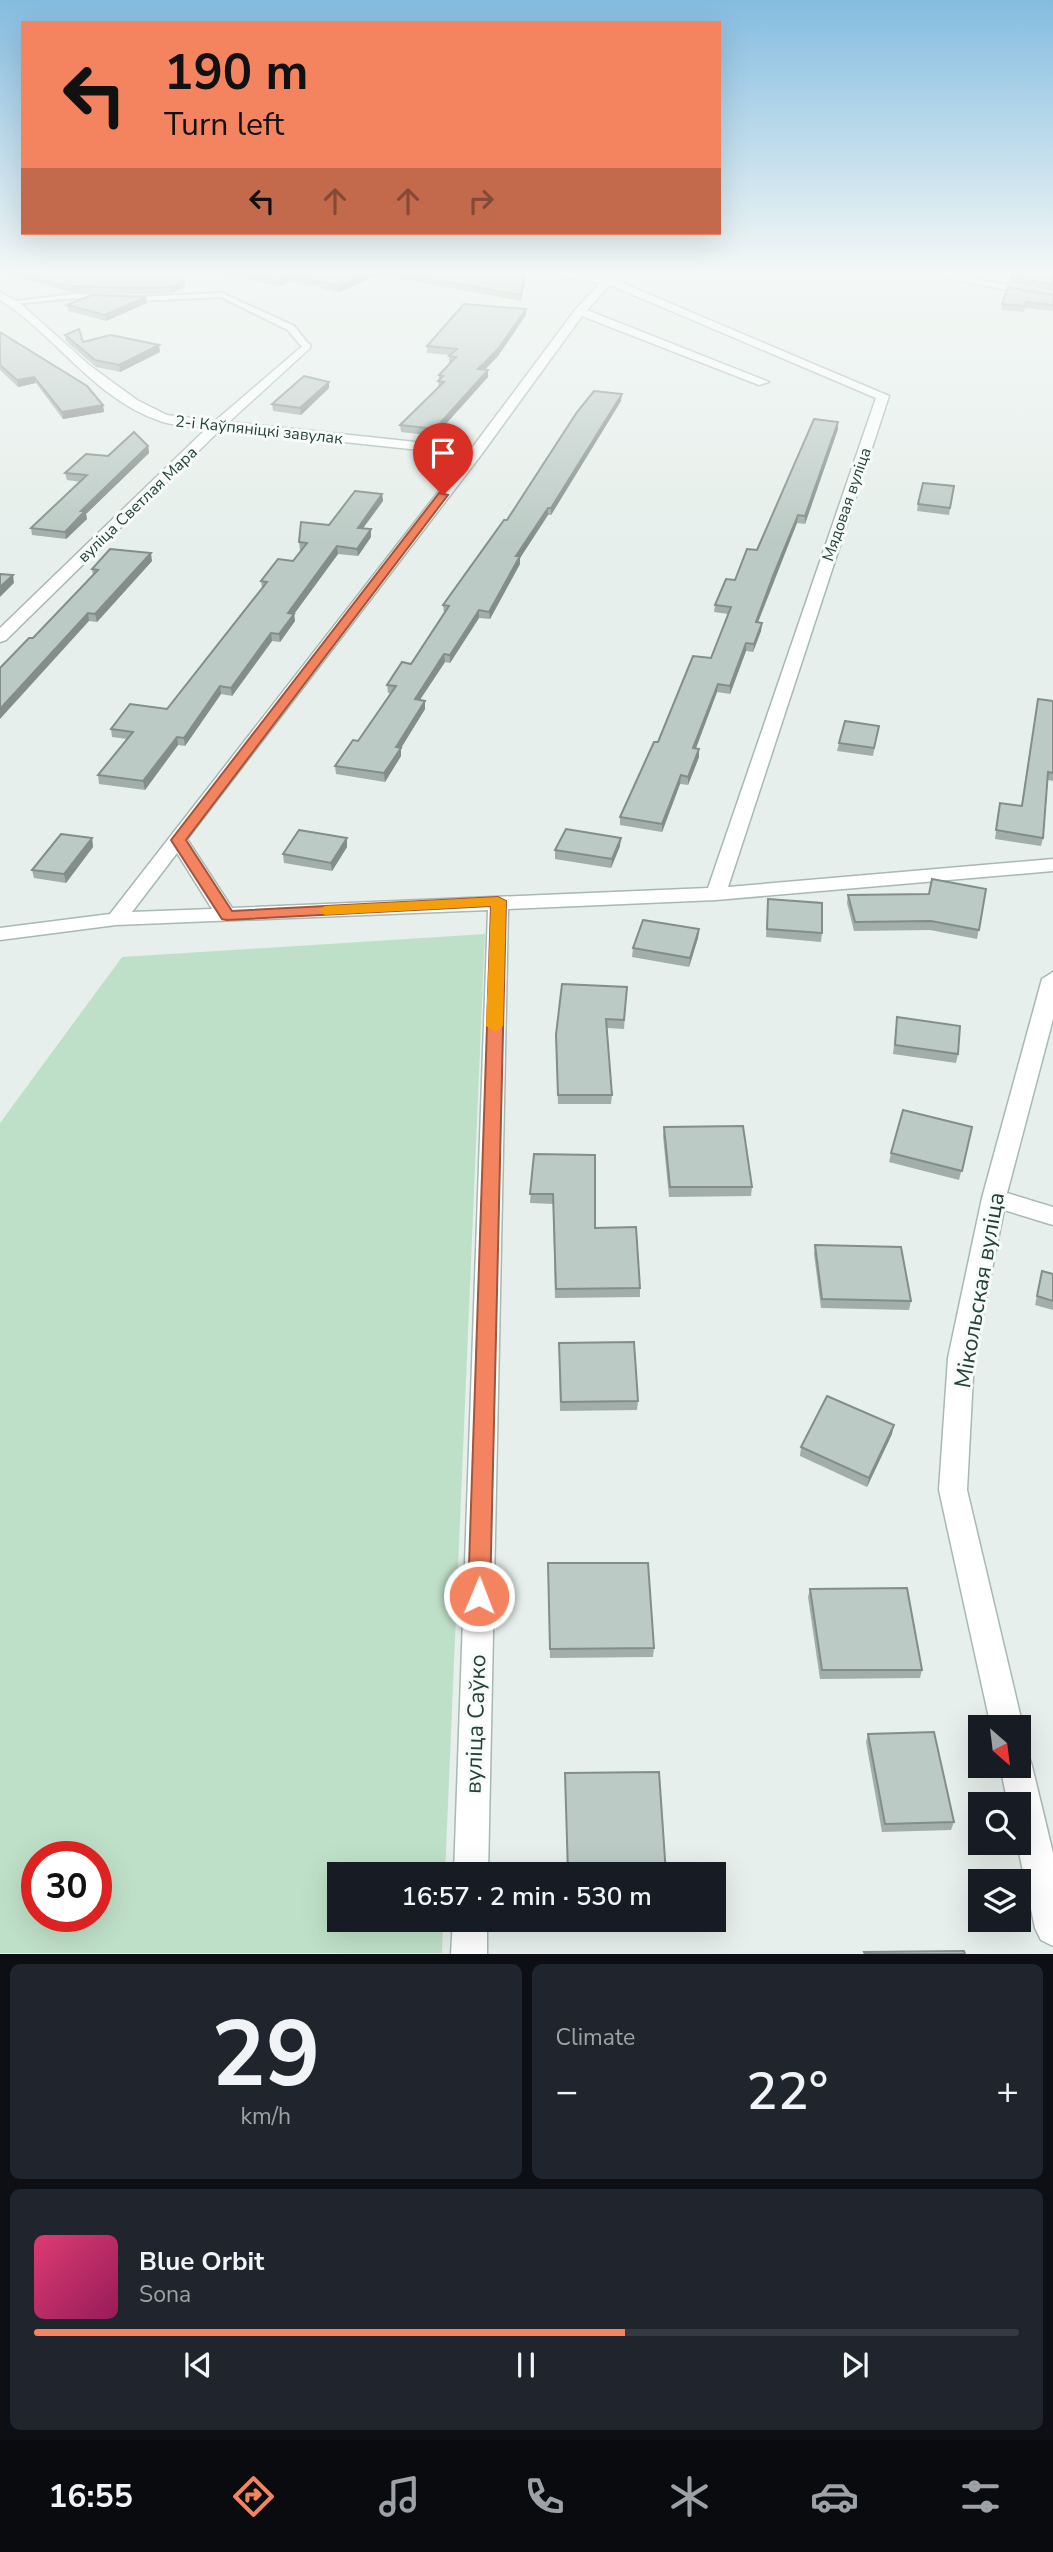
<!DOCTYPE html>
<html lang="en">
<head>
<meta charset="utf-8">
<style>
  :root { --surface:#171b24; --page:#20242c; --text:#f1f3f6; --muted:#9ea1a6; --line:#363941; --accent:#f4845f }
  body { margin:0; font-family:"Nunito Sans",sans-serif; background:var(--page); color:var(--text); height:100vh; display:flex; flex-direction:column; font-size:26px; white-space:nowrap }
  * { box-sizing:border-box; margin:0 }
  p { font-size:23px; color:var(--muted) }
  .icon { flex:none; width:38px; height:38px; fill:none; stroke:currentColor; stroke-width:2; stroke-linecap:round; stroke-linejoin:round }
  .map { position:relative; height:1954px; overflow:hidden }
  .drawer { display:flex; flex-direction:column; gap:10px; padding:10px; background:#0d0f14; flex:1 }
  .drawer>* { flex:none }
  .top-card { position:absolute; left:21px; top:21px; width:700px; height:214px; border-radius:0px; box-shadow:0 7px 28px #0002; background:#f4845f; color:#111; overflow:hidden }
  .needle { width:46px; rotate:152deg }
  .tools { position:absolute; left:968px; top:1715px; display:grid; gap:14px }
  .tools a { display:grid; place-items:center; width:63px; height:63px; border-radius:0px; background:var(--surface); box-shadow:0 7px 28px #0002; font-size:35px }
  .speed { position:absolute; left:21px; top:1841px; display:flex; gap:14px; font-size:35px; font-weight:700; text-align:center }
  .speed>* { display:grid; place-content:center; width:91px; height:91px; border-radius:50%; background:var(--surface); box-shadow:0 7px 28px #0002; line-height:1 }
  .speed .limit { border:10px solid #d22; background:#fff; color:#111 }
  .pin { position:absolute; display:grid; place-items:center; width:60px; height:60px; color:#fff; margin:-72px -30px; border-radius:50% 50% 50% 0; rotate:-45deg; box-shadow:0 0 7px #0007 }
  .pin .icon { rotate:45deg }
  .me { position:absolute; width:77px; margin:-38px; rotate:1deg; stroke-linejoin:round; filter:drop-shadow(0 0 5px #0008) }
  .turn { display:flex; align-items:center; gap:24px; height:147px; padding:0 28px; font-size:32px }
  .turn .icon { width:91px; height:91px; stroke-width:2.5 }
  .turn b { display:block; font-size:49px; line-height:60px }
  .lanes { display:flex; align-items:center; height:66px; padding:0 28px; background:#0003; justify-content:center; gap:35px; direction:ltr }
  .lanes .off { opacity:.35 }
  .big { font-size:52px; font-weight:600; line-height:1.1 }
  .drawer .tile { flex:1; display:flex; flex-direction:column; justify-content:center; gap:10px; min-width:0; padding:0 24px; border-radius:10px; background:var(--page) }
  .drawer .dial { align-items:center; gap:0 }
  .dial b { font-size:91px; line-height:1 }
  .song { display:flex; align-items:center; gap:21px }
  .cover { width:84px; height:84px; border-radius:10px; background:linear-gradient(135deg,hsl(340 70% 55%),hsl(330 70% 35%)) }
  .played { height:7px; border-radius:4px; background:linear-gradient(90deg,var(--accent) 60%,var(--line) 60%) }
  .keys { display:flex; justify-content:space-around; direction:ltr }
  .heat { display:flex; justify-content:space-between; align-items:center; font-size:38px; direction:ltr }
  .drawer .tiles { flex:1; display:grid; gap:10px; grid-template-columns:1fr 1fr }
  .tile:last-child { grid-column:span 2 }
  .trip { position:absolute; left:327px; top:1862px; width:399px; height:70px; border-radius:0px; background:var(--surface); box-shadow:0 7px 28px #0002; font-weight:600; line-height:70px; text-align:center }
  .dock { display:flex; height:112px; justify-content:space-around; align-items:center; background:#090b0e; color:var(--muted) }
  .dock .icon { width:49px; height:49px }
  .dock .active { color:var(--accent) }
  .dock b { font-size:32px; color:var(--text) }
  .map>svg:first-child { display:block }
</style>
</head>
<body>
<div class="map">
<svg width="1053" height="1954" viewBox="0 0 1053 1954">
  <rect width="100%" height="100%" fill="#e6efeb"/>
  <path fill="#bfe0c8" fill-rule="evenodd" d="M485,934L445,1874H340V1920H443L442,1953H0V1123L122,957ZM37,1857H96V1916H37Z"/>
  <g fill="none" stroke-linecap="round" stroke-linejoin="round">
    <g stroke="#a8b8b2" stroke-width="4">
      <polygon id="lane" points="222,293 294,326 310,346 303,348 288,330 221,297 137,301 74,298 14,304 10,302 74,294 137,297"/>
    </g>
    <g stroke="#a8b8b2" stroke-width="3">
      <g id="street">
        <path d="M527,270H551L605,277L611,271H619L615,280L889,396L728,887L1053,859V871L716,900L508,909L488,1874H454L488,910L116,925L0,940V928L110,914L467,455L221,429L6,640L0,642V628L208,427C193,426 174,426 160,421C93,398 56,335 0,300V292L21,304L89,365L137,400L167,415L215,421L306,343L310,344V348L229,422L472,448L576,309L600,283ZM610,285L876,398L708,888L232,908L187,839L481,455L582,316L759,385L769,382L587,310ZM177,853L212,909L132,912Z"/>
        <polygon points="912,270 931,270 1053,294 1053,300"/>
        <polygon points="1053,972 1053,1019 1007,1193 1053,1207 1053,1225 1004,1210 974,1358 967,1490 1023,1727 1018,1738 1018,1727 991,1727 939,1490 948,1358 982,1198 1042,979"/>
        <polygon points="1018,1751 1028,1754 1032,1766 1053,1853 1053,1946 1041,1940 1035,1928 1017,1843 1018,1804 1008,1804 1000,1766 1018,1766"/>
        <polygon points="453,1920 487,1920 487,1954 451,1954"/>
      </g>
    </g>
    <use href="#lane" fill="#fff" fill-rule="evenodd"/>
    <use href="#street" fill="#fff" fill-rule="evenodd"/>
  </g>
  <g fill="#a1aea9">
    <polygon points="0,270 162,270 184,281 185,287 172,293 137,294 70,292 0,272"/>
    <polygon points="202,270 493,270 525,282 521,301 379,275 339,292 291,281 280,286"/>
    <polygon points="1053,270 1053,291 1010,283 1011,277"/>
    <polygon points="1053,295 1053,311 1025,308 1024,312 1001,310 1002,304"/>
    <polygon points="147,303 106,321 68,311 67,305"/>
    <polygon points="526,315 498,356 484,370 488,370 488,377 435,436 401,432 400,425 438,388 439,375 450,363 449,363 449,356 450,355 427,353 427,346"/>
    <polygon points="0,332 103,405 104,412 63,419 36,383 18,387 0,370"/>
    <polygon points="65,335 83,342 160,352 120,372 96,367 66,341"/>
    <polygon points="329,388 301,415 273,411 272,404"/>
    <polygon points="621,401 551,515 548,515 520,558 520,564 490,619 479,618 450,663 445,662 420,700 425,709 401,748 401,756 385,782 336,774 335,766 358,741 391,693 388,693 387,685 411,664 444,613 443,605 507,520"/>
    <polygon points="838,429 805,524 797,523 772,584 758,622 762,623 761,631 753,652 746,651 730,694 717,692 696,748 699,749 699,757 688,785 680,784 662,832 620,825 620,817 658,742 711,658 728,614 714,612 715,605 757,550"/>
    <polygon points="148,446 149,453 86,514 87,519 66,539 32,535 31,528 81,482 67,480 65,473 108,456"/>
    <polygon points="954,486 949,515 917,511 918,504"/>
    <polygon points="382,494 383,501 363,528 371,529 371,537 358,556 338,554 294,614 295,621 280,642 272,641 232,696 221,694 185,746 178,745 145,790 99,784 98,775 127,739 112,737 111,729 167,709 262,588 261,581 293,561 302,550 300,550 299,542"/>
    <polygon points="152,561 97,622 89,621 33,638 93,576 92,569"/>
    <polygon points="1038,699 1053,701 1053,781 1048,780 1043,838 1041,846 995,839 1000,803 1021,806"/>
    <polygon points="879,726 873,756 837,751 839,743"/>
    <polygon points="92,838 93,847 66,883 34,878 32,870"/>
    <polygon points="620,846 611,868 555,859 555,850"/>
    <polygon points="347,847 332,871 284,863 283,854"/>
    <polygon points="986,889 977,939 930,930 854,931 847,903 848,895 929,894"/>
    <polygon points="768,899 822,933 821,942 766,937"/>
    <polygon points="699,929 698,938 689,967 632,957 633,948"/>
    <polygon points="627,987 624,1029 607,1028 612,1095 611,1104 558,1104 556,1044"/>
    <polygon points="897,1017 958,1054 956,1063 893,1054"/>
    <polygon points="664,1127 752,1187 751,1196 669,1197 663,1136"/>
    <polygon points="972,1127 959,1180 889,1162 891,1153"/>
    <polygon points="534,1154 595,1228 640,1288 640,1297 555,1298 553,1204 530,1203"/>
    <polygon points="815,1245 911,1301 909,1310 821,1308 814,1254"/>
    <polygon points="1042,1271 1053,1274 1053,1310 1035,1305"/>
    <polygon points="559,1352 638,1401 637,1410 560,1411"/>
    <polygon points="892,1434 867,1487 800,1456 801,1447"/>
    <polygon points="548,1563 654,1648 653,1657 550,1658"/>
    <polygon points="810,1589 922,1670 920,1678 820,1679 808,1597"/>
    <polygon points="868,1734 954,1822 951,1830 882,1832 866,1742"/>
  </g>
  <g fill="#838d89">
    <polygon points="379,270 379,275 339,292 338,286"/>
    <polygon points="291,275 291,281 280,286 280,280"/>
    <polygon points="184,281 185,287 172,293 171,287"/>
    <polygon points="146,297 147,303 106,321 105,315"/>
    <polygon points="526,309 526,315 498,356 479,376 478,369"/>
    <polygon points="159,345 160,352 120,372 119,365"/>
    <polygon points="488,370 488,377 435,436 435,429"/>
    <polygon points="34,377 36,383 18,387 17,380"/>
    <polygon points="329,382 329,388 301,415 300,408"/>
    <polygon points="622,394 621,401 551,515 551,508"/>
    <polygon points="103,405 104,412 63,419 62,412"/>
    <polygon points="838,422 838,429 805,524 805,516"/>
    <polygon points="148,446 149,453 86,514 87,519 66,539 65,532 81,511"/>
    <polygon points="382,494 383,501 358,535 358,528"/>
    <polygon points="548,508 548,515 520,558 520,564 490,619 489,612 516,556"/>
    <polygon points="798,515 797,523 755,630 756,622"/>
    <polygon points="371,529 371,537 358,556 357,549"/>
    <polygon points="337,546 338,554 289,621 288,613"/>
    <polygon points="151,553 152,561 97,622 95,614"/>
    <polygon points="13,575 14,583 0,597 0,587"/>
    <polygon points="479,610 479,618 450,663 450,655"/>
    <polygon points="88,613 89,621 0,719 0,709"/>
    <polygon points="294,614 295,621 280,642 279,634"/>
    <polygon points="762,623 761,631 753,652 754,644"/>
    <polygon points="271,633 272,641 232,696 231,688"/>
    <polygon points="746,643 746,651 730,694 730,686"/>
    <polygon points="444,654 445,662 415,707 415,699"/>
    <polygon points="718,684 717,692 693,756 693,748"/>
    <polygon points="220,686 221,694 185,746 184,738"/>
    <polygon points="425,701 425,709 401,748 401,756 385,782 384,773 396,747"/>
    <polygon points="177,737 178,745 145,790 143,781"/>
    <polygon points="699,749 699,757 688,785 688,777"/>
    <polygon points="681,775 680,784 662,832 662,824"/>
    <polygon points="92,838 93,847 66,883 64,874"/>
    <polygon points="347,838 347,847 332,871 331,863"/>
    <polygon points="621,838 620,846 611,868 612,859"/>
    <polygon points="699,929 698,938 689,967 690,958"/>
    <polygon points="894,1425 892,1434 867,1487 869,1478"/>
  </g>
  <g fill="#bbcac4" stroke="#838d89" stroke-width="2">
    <polygon points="10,270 162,270 184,281 171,287 136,288 69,286"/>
    <polygon points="230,270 378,270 338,286 291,275 280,280"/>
    <polygon points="381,270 493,270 525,276 521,295"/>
    <polygon points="1014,270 1053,270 1053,285 1011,277"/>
    <polygon points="1008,287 1053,295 1053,305 1026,302 1025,306 1002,304"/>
    <polygon points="92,295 146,297 105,315 67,305"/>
    <polygon points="464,304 526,309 498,349 478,369 488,370 435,429 400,425 444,382 438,381 443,376 439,375 456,357 449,356 457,349 427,346"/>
    <polygon points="79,329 83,342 111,335 159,345 119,365 95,360 65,335"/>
    <polygon points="0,332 87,386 103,405 62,412 34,377 17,380 0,365"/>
    <polygon points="304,376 329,382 300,408 272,404"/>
    <polygon points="594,391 622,394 551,508 548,508 516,556 520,556 489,612 479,610 450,655 444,654 415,699 425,701 396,747 401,748 384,773 335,766 353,740 358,741 396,686 387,685 402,662 411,664 449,606 443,605 504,520 507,520 577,412"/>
    <polygon points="814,419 838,422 805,516 798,515 773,576 756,622 762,623 754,644 746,643 730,686 718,684 693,748 699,749 688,777 681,775 662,824 620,817 654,742 658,742 693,656 711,658 731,607 715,605 726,579 735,580 747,549 757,550"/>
    <polygon points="134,432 148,446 81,511 85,511 65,532 31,528 87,475 65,473 86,454 108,456"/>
    <polygon points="923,483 954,486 950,508 918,504"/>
    <polygon points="355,491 382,494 358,528 371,529 357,549 337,546 288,613 294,614 279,634 271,633 231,688 220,686 184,738 177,737 143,781 98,775 133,732 111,729 130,704 167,709 267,582 261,581 278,559 293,561 307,543 299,542 301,522 329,525"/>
    <polygon points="110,549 151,553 95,614 88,613 0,709 0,668 29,638 33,638 98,570 92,569"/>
    <polygon points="0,574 13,575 0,587"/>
    <polygon points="1038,699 1053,701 1053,773 1048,772 1043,838 996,830 1000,803 1022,806"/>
    <polygon points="845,721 879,726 874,748 839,743"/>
    <polygon points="566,829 621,838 612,859 555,850"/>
    <polygon points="299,830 347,838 331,863 283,854"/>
    <polygon points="61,834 92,838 64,874 32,870"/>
    <polygon points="932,879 986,889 979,930 931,921 855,922 848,895 929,894"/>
    <polygon points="768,899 822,903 822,933 767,929"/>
    <polygon points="643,920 699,929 690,958 633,948"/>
    <polygon points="562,984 627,987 624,1020 606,1019 612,1095 558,1095 556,1035"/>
    <polygon points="897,1017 960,1026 958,1054 895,1045"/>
    <polygon points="903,1110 972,1127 962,1171 891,1153"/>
    <polygon points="743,1126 752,1187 670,1187 664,1127"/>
    <polygon points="534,1154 595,1155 595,1228 636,1227 640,1288 556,1289 553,1194 530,1194"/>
    <polygon points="815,1245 901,1247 911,1301 822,1299"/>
    <polygon points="1042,1271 1053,1274 1053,1301 1037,1296"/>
    <polygon points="634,1342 638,1401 561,1402 559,1343"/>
    <polygon points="827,1396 894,1425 869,1478 801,1447"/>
    <polygon points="548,1563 648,1563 654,1648 550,1649"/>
    <polygon points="907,1588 922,1670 822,1670 810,1589"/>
    <polygon points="934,1732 954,1822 885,1824 868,1734"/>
    <polygon points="659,1772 666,1874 568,1874 565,1773"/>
    <polygon points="964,1951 965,1954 865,1954 864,1952"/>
  </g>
  <linearGradient id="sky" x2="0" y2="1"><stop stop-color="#84bce0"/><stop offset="0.5" stop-color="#f4f8f6"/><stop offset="1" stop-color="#f4f8f6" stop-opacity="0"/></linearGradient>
  <rect width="1053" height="543" fill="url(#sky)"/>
  <polygon fill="#f4845f" stroke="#9f563e" stroke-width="2" points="439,493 448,495 186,840 232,911 498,897 506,901 490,1596 487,1604 479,1607 471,1604 468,1596 491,906 227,920 222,919 171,840"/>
  <polygon fill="#f59e0b" points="498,897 506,901 503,1026 495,1032 486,1026 491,906 325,915 318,910 325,906"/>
  <g text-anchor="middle" stroke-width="6" stroke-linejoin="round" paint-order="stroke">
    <g font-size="16" fill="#24423a" stroke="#f7fbf9">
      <text transform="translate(259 429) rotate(6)" y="6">2-і Каўпяніцкі завулак</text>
      <text transform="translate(137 504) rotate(-44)" y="6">вуліца Светлая Мара</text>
      <text transform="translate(846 504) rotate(-71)" y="6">Мядовая вуліца</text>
    </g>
    <g font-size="23" fill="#24423a" stroke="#f7fbf9">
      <text transform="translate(979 1290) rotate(-80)" y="8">Мікольская вуліца</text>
      <text transform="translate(475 1724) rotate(-88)" y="8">вуліца Саўко</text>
    </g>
  </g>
</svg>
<div class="tools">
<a><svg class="needle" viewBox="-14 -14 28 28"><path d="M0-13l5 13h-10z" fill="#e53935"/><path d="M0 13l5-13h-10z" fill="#9ea1a6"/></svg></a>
<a><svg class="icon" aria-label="search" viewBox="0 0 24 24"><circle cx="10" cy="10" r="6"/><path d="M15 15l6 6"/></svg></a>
<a><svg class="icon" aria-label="layers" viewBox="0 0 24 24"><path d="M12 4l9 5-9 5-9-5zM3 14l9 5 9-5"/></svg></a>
</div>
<div class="speed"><div class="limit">30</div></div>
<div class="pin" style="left:443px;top:495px;background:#d93025"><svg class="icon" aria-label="arrive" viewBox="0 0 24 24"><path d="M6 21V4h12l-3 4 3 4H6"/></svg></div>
<svg class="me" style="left:479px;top:1596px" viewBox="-20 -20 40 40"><circle r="17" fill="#f4845f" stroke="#fff" stroke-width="3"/><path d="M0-11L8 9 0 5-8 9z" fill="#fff"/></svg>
<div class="trip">16:57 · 2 min · 530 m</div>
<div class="top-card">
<div class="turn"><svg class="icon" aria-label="left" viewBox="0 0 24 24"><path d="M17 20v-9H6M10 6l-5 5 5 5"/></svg><div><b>190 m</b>Turn left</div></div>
<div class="lanes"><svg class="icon" aria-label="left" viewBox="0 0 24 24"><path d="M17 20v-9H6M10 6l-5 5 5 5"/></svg><svg class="icon off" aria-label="ahead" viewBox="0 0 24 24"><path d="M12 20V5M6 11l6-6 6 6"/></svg><svg class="icon off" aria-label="ahead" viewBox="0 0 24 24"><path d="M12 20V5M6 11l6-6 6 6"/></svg><svg class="icon off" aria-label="right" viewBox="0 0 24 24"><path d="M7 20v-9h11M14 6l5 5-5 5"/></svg></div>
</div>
</div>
<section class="drawer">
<div class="tiles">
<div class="tile dial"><b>29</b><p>km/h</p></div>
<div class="tile"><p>Climate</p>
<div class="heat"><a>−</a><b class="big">22°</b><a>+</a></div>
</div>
<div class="tile">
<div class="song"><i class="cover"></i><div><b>Blue Orbit</b><p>Sona</p></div></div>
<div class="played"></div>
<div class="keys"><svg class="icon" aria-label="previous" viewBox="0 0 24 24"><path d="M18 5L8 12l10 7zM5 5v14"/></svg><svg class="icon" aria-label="pause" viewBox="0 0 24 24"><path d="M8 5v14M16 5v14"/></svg><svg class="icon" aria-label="next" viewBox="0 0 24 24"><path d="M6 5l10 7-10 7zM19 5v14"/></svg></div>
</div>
</div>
</section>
<nav class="dock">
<b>16:55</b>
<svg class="icon active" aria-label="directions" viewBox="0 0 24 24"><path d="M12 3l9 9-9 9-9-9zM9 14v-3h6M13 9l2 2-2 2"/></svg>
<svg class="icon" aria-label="music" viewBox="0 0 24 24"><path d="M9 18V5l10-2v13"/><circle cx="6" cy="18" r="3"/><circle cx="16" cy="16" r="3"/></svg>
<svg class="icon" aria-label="phone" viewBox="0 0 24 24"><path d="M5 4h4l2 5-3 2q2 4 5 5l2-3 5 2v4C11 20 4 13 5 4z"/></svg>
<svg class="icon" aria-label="climate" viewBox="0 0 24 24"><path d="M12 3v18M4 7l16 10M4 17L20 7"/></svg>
<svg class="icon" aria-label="car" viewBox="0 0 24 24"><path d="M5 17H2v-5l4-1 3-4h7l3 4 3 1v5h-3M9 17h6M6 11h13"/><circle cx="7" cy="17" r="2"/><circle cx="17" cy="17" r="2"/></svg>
<svg class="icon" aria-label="filters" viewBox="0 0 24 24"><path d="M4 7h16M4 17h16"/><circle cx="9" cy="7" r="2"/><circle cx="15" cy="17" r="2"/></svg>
</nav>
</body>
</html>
